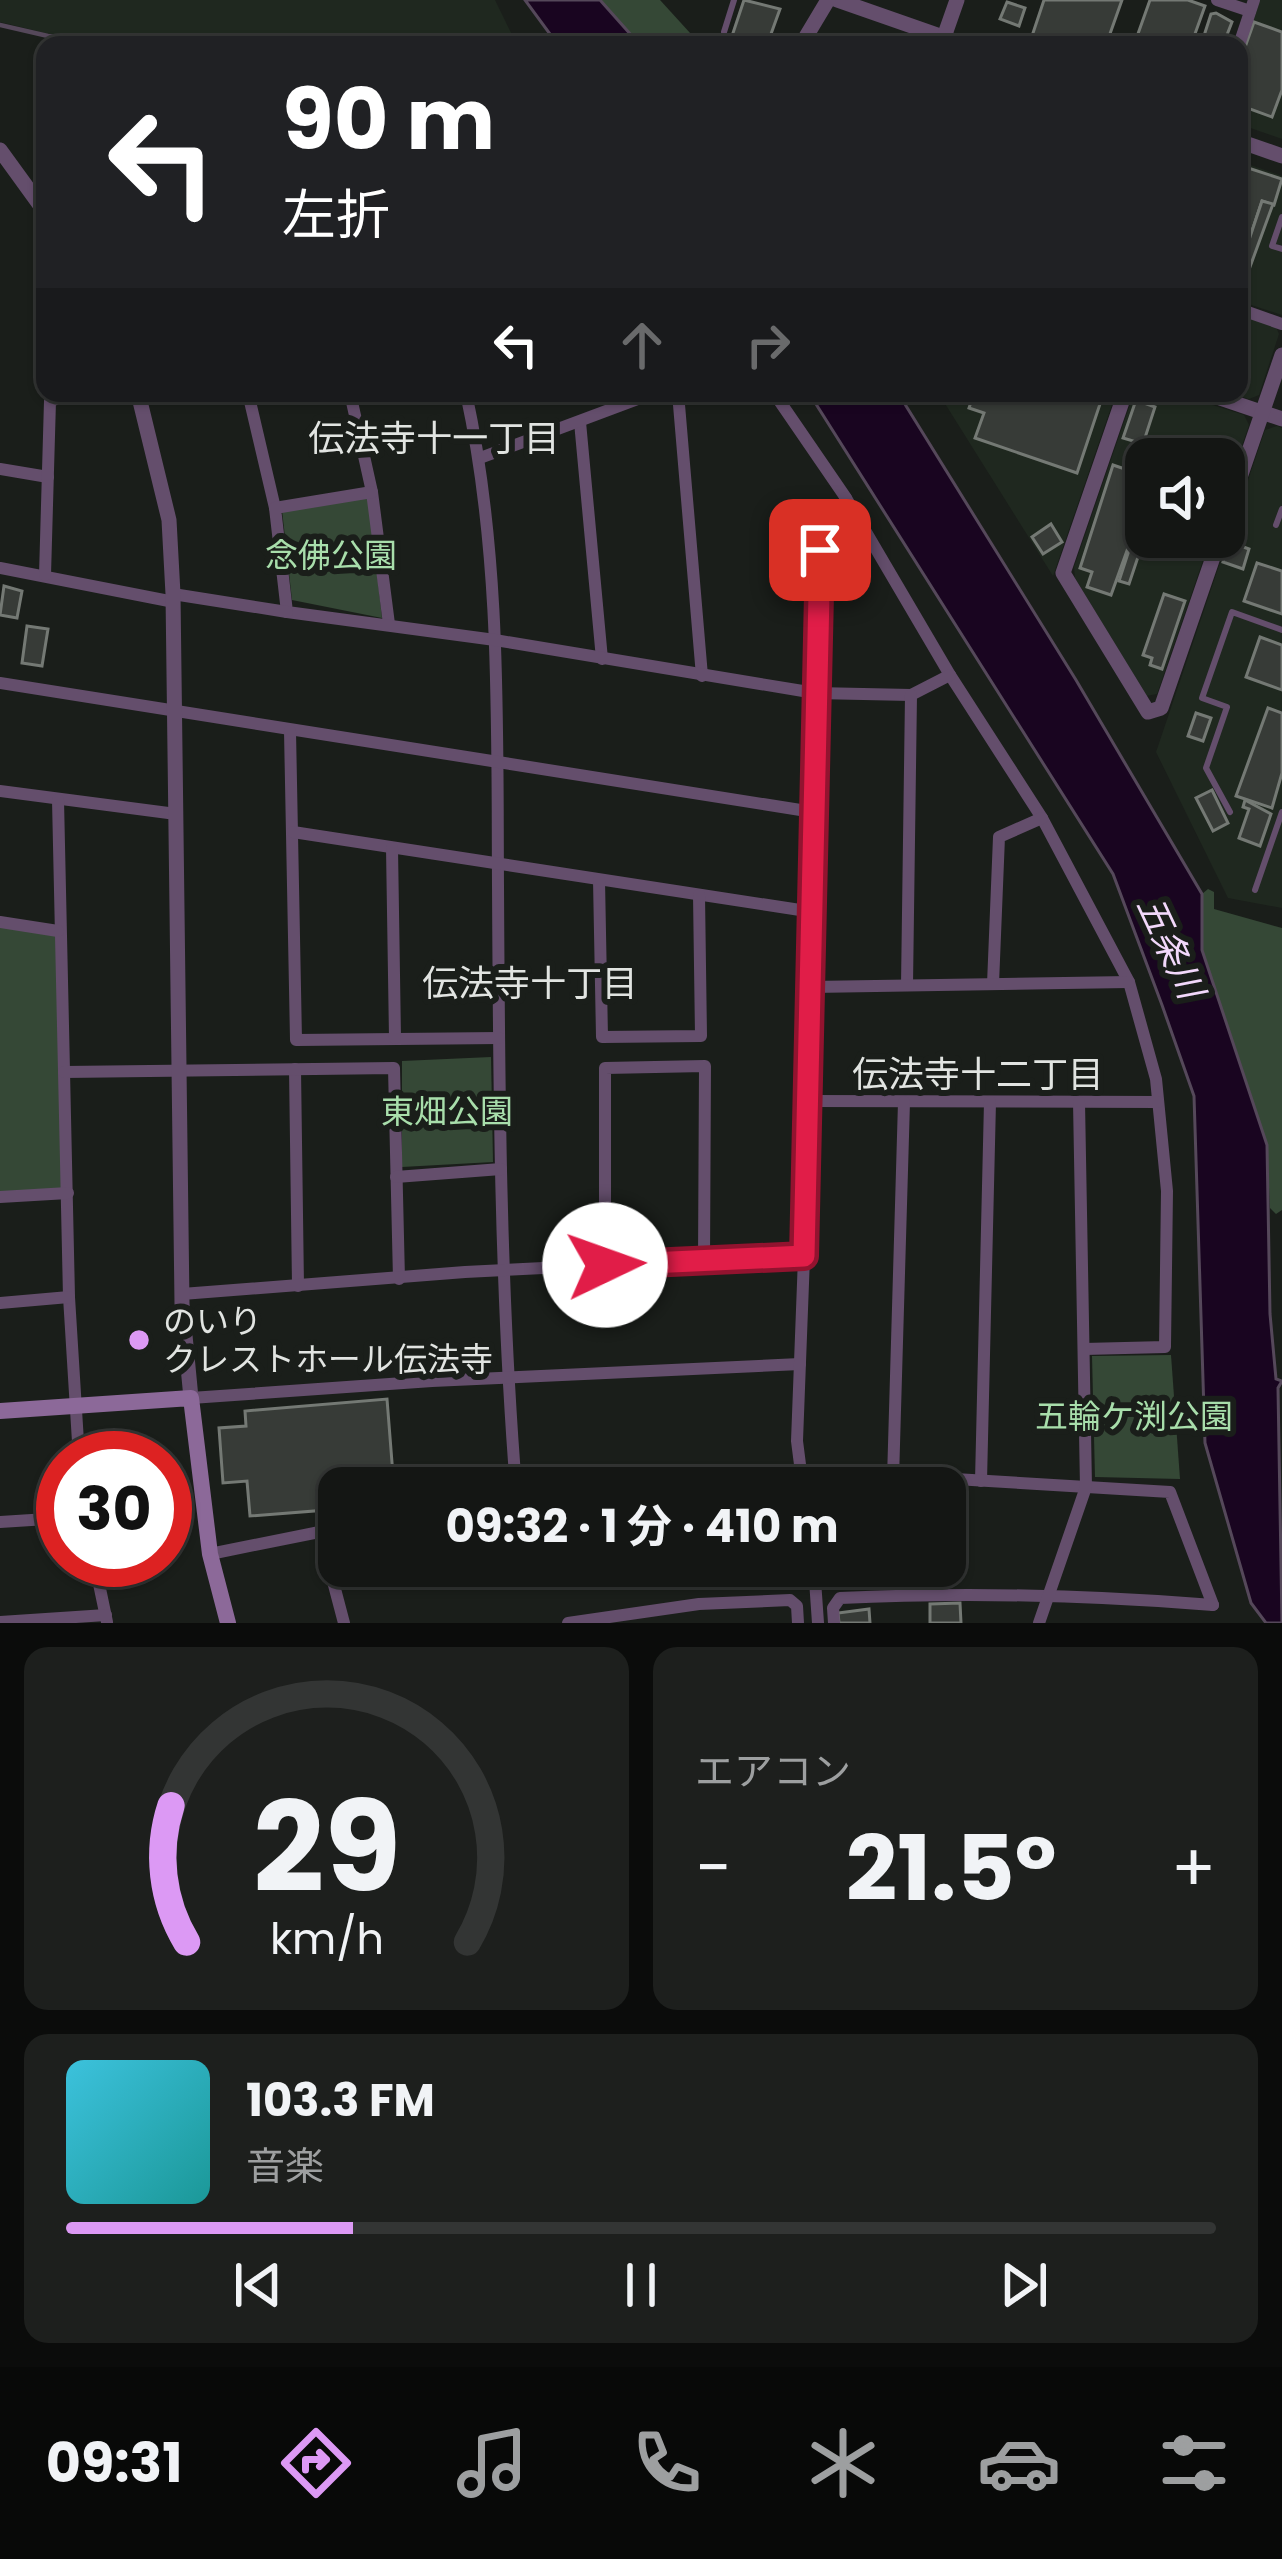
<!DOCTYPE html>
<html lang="ja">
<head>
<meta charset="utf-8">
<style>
  :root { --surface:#141614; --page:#1d1f1d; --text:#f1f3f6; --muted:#9d9fa0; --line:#333534; --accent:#dc99f4 }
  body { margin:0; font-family:Poppins,"Noto Sans JP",sans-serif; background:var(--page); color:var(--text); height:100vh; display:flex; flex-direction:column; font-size:45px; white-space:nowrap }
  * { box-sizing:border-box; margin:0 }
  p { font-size:39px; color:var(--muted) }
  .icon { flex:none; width:66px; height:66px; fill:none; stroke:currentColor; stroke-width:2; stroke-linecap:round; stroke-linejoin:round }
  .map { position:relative; height:1623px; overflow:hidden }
  .side { display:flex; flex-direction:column; gap:24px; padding:24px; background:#0b0c0b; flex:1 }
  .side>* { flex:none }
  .guide { position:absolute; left:36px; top:36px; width:1212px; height:366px; border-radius:24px; box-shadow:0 3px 9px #0004,0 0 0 3px var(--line); background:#202124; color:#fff; overflow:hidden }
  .tools { position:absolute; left:1125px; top:438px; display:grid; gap:24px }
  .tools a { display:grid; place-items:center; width:120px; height:120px; border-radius:24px; background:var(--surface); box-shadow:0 3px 9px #0004,0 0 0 3px var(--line); font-size:60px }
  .speed { position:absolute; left:36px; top:1431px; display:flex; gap:24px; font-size:60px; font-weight:700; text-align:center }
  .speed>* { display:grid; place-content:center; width:156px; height:156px; border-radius:50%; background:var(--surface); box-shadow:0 3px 9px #0004,0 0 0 3px var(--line); line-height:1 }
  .speed .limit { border:18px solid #d22; background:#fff; color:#111 }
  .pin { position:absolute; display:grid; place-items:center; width:102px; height:102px; color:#fff; margin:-51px; border-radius:24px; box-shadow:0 6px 18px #0006 }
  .me { position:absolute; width:132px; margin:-66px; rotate:87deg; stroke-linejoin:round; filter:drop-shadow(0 0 9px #0008) }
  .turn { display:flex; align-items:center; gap:42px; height:252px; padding:0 48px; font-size:54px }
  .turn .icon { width:156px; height:156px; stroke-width:2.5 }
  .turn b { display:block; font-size:84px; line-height:102px }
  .lanes { display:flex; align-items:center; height:114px; padding:0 48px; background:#0003; justify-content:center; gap:60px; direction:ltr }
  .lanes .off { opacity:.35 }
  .big { font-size:90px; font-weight:700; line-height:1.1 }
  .side .widget { flex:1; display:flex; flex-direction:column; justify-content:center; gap:18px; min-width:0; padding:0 42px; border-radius:24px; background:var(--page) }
  .side .dial { align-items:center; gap:0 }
  .dial svg { height:312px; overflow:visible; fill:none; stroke:var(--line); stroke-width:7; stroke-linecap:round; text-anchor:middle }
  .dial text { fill:var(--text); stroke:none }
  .song { display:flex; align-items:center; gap:36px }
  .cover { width:144px; height:144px; border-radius:18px; background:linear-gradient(135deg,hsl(190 70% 55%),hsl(180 70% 35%)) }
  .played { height:12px; border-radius:6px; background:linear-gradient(90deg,var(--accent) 25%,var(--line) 25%) }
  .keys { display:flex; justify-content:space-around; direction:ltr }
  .heat { display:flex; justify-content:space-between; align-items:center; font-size:66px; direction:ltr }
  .side .tiles { flex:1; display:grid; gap:24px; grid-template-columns:1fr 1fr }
  .widget:last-child { grid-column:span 2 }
  .trip { position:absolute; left:318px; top:1467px; width:648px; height:120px; border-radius:24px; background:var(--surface); box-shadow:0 3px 9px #0004,0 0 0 3px var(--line); font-weight:700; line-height:120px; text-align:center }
  .dock { display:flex; height:192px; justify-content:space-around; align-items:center; background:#080908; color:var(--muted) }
  .dock .icon { width:84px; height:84px }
  .dock .active { color:var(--accent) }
  .dock b { font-size:54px; color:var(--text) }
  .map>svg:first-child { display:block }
</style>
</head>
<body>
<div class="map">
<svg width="1282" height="1623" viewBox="0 0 1282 1623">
  <rect width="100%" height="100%" fill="#1a1e1a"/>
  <g fill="#1f281f">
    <polygon points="0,0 495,0 517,45 178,45 49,34 0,22"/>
    <polygon points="1259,0 1282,0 1282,139 1239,124 1239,58"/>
    <polygon points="1239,161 1282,176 1282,315 1239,301"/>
    <polygon points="1245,317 1276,327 1279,334 1259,395 1249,399 1230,393 1239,393 1239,334"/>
    <polygon points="948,393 1116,393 1053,576 944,402"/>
    <polygon points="1134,393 1175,393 1244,415 1249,425 1224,498 1224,459 1146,459 1146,537 1211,537 1157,694 1146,696 1075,578 1074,567"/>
    <polygon points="1277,426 1282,428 1282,908 1228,898 1156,752 1265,430"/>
  </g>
  <g fill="#354836">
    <polygon points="600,0 660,0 701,45 640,45"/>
    <polygon points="369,498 382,618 292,600 282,510"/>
    <polygon points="1208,889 1214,892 1214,909 1282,928 1282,1210 1276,1214 1270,1208 1267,1145 1202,949 1202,894"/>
    <polygon points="0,922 58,931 68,1193 0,1197"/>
    <polygon points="491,1057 493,1162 402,1167 402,1061"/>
    <polygon points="1171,1355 1180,1479 1095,1477 1092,1356"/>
  </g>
  <g fill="#190520" stroke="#55485a" stroke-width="3">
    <polygon points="525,0 600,0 640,45 558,45"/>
    <polygon points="809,393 898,393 1076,680 1202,894 1202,950 1267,1145 1270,1314 1276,1379 1282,1381 1278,1388 1282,1623 1266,1623 1251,1603 1205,1443 1194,1096 1162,1005 1113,874"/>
  </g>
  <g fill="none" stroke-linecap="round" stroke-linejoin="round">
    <polyline stroke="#55485a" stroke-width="4.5" points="0,25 48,36 139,45"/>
  </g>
  <g fill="#373b37" stroke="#747974" stroke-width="3">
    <polygon points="744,0 780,9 767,45 729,45"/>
    <polygon points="1044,0 1122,0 1106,45 1029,45"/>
    <polygon points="1150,0 1188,0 1205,6 1191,45 1134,45"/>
    <polygon points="1007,2 1025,8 1019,26 1000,19"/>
    <polygon points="1216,13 1232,22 1223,45 1201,45 1211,14"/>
    <polygon points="1254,22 1282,32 1282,90 1272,117 1239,105 1239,64"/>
    <polygon points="1239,165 1282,179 1274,205 1262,201 1239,270"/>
    <polygon points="1262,201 1273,204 1239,297 1239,270"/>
    <polygon points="974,393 1068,393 1100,404 1077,473 975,438 984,413 969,408"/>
    <polygon points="1136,400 1155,407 1143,444 1123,438"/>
    <polygon points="1113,465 1146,476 1146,498 1111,595 1087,587 1092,572 1080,568"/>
    <polygon points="1146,498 1146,533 1129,584 1119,581"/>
    <polygon points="1051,524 1062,542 1043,554 1032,537"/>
    <polygon points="1230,542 1249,549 1243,569 1223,562"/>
    <polygon points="1257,563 1282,571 1282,614 1244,601"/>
    <polygon points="4,586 22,591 17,618 0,615"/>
    <polygon points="1164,594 1185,601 1162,669 1150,665 1152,658 1143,655"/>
    <polygon points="27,626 48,629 42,666 22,663"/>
    <polygon points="1260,637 1282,645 1282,690 1246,677"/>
    <polygon points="1268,708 1282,713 1282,773 1272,808 1236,796"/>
    <polygon points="1196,713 1211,718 1203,741 1188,736"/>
    <polygon points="1212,790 1228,823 1213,831 1196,798"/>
    <polygon points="1245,800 1271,814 1260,846 1239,838 1249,809 1243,807"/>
    <polygon points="387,1399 394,1488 339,1488 339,1509 250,1516 247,1481 223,1483 219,1428 246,1426 245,1411"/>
    <polygon points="960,1603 961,1623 930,1623 930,1604"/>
    <polygon points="869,1609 870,1623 839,1623 838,1613"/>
  </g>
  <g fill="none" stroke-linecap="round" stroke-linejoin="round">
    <g stroke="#644e6c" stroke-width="6">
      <polyline points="724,32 734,0"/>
      <polyline points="1282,217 1272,246 1282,249"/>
      <polyline points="1276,525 1282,509"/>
      <polyline points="1230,812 1206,768 1227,707 1202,698 1232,612 1282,630"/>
      <polyline points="1255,890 1282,812"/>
    </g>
    <g stroke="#644e6c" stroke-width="12">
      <polyline points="1217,0 1250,11"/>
      <polyline points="1239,45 1254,0"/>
      <polyline points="1239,309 1282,324"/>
      <polyline points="248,393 275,508"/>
      <polyline points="350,393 372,492 389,624"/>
      <path d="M466,393C501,554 497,721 498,885C499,1086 500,1287 516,1488"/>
      <polyline points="678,393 702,676"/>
      <polyline points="774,393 846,498 950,675 1042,818 1129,982 1156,1079 1167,1191 1165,1347 1084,1349"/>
      <polyline points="580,422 602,659"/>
      <polyline points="480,458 654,393"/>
      <polyline points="0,469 48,477"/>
      <polyline points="372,492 275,508 287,612 495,640 815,693 911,695 950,675"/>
      <polyline points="0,568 174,602"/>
      <polyline points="45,575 50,401 73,393"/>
      <polyline points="173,594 287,612"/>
      <polyline points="0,683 813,812"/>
      <polyline points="290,731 296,1040 499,1038"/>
      <polyline points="0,791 176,814"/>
      <polyline points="58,800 69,1297 79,1458"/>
      <polyline points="293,832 813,912"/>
      <polyline points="392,848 395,1038"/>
      <polyline points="599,880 602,1037 701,1036 699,895"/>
      <polyline points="0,922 58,931"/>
      <polyline points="993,984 999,837 1042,818"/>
      <polyline points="907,985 911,695"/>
      <polyline points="812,987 1129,982"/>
      <polyline points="295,1069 298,1286"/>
      <polyline points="64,1072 394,1068 399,1279"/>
      <polyline points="809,1101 1158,1102"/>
      <polyline points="396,1177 501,1169"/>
      <polyline points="0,1197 68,1193"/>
      <polyline points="605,1265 605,1068 705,1066 704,1260"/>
      <polyline points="182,1294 465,1272 804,1255"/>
      <polyline points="0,1303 69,1297"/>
      <polyline points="191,1398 432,1381 800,1364"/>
      <polyline points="893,1479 904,1102"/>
      <polyline points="981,1481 990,1102"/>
      <polyline points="583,1488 802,1479 955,1479 1170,1492 1213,1605"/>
      <polyline points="803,1488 797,1441 808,1152 820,550 846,498"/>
      <polyline points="0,1522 63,1518"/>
      <polyline points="320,1532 344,1623"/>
      <polyline points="210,1554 339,1528"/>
      <polyline points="94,1560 107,1622"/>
      <polyline points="814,1566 818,1623"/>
      <polyline points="0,1622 106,1615"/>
      <polyline points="568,1623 699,1604 790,1600 797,1606 798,1623"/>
      <path d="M834,1623L833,1608L840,1598C965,1592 1088,1595 1213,1605"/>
      <polyline points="1039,1623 1086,1487 1079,1102"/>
    </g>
    <g stroke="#644e6c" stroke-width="15">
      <polyline points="837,0 966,45"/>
      <polyline points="944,37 957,0"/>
      <polyline points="801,45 828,0"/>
      <polyline points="1239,141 1282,156"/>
      <polyline points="0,150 45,212"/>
      <polyline points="138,393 169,520 173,594 182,1304 191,1398"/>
      <polyline points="1125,393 1063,573 1148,712 1161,708 1220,537"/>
      <polyline points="1205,393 1282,419"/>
      <polyline points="1224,524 1282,355"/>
    </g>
    <polyline stroke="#8c6999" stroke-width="16" points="0,1411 191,1398 210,1554 228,1623"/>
  </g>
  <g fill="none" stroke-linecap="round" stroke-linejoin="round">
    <g stroke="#92132f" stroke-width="30">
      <polyline id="route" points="605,1265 804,1256 820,550"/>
    </g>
    <use href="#route" stroke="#e11d48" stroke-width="21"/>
  </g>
  <circle fill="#dc99f4" stroke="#1a1e1a" stroke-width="4.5" cx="139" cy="1340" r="12"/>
  <g text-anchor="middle" stroke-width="12" stroke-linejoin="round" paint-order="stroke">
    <g font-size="33" fill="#a8deab" stroke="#1a1e1a">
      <text x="331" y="567">念佛公園</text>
      <text x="447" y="1123">東畑公園</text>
      <text x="1134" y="1428">五輪ケ渕公園</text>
    </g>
    <g font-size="33" fill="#e1e4e1" stroke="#1a1e1a" text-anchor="start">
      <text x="163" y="1333">のいり<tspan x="163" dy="38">クレストホール伝法寺</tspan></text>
    </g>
    <g font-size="36" fill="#e1e4e1" stroke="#1a1e1a">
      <text x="434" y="451">伝法寺十一丁目</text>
      <text x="530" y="996">伝法寺十丁目</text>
      <text x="978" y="1087">伝法寺十二丁目</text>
    </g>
    <g font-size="36" font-style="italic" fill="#f2d8fb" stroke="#1a1e1a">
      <text transform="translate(1171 947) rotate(65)" y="13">五条川</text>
    </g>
  </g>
</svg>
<div class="tools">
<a><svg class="icon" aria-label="sound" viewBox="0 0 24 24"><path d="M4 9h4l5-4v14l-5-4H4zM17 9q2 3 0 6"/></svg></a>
</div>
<div class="speed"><div class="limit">30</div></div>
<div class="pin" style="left:820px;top:550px;background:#d93025"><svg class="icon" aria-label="arrive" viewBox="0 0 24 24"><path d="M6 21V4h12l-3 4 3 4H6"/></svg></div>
<svg class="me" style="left:605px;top:1265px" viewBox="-20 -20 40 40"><circle r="19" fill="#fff"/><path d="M0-13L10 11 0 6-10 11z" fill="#e11d48"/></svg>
<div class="trip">09:32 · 1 分 · 410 m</div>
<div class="guide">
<div class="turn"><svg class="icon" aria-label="left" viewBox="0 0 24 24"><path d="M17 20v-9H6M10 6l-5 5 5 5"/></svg><div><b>90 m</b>左折</div></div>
<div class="lanes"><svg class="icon" aria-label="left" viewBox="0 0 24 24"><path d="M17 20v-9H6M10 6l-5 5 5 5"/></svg><svg class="icon off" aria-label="ahead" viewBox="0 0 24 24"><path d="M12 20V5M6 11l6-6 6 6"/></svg><svg class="icon off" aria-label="right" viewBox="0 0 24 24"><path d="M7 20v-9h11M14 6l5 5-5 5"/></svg></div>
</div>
</div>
<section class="side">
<div class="tiles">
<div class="widget dial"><svg viewBox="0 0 100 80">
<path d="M14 69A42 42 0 1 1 86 69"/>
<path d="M14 69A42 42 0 0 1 10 34" stroke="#dc99f4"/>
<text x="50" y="56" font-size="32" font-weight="700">29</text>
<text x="50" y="72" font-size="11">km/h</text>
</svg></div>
<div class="widget"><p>エアコン</p>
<div class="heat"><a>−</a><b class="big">21.5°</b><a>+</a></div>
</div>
<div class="widget">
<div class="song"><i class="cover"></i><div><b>103.3 FM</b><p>音楽</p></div></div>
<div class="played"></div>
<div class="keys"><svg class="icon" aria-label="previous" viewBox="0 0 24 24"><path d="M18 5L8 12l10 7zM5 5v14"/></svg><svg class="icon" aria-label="pause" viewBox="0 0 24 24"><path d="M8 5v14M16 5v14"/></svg><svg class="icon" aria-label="next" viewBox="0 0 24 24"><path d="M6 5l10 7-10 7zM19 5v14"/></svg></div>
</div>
</div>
</section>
<nav class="dock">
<b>09:31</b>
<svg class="icon active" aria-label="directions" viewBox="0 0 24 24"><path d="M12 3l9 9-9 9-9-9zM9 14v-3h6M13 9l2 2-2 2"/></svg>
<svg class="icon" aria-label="music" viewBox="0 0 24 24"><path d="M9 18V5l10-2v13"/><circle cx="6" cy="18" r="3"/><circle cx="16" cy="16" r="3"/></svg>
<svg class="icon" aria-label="phone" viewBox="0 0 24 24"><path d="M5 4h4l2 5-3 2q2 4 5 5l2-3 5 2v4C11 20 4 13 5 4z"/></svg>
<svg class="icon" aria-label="climate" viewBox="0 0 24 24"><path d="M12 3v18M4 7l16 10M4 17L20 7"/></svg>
<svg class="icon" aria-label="car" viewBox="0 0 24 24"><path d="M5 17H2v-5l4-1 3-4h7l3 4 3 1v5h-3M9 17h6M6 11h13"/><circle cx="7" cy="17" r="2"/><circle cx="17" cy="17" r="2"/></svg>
<svg class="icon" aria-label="filters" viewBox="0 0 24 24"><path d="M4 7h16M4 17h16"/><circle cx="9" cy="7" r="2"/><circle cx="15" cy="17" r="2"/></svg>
</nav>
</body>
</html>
